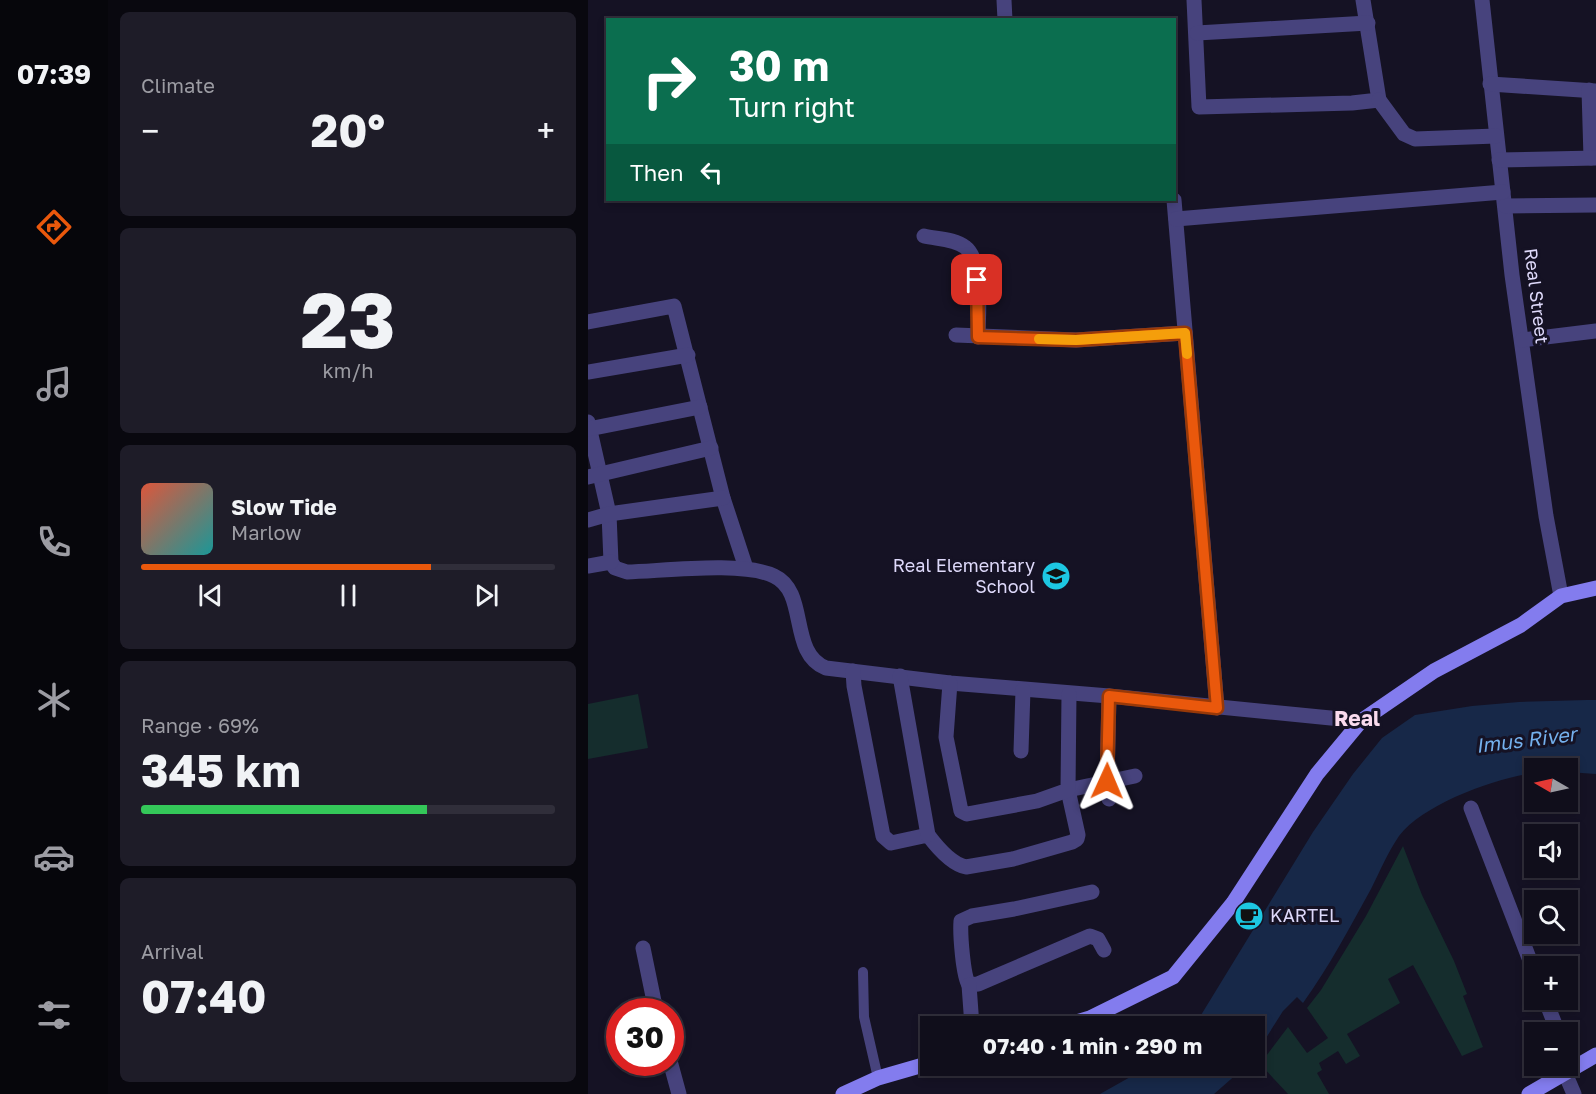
<!DOCTYPE html>
<html lang="en">
<head>
<meta charset="utf-8">
<style>
  :root { --surface:#100e1b; --page:#1e1c28; --text:#f1f3f6; --muted:#9c9ca3; --line:#302e3a; --accent:#ea580c }
  body { margin:0; font-family:"Golos Text",sans-serif; background:var(--page); color:var(--text); height:100vh; display:flex; flex-direction:column; font-size:22px; white-space:nowrap }
  * { box-sizing:border-box; margin:0 }
  p { font-size:20px; color:var(--muted) }
  .icon { flex:none; width:33px; height:33px; fill:none; stroke:currentColor; stroke-width:2; stroke-linecap:round; stroke-linejoin:round }
  .map { position:relative; flex:1; overflow:hidden }
  .drawer { display:flex; flex-direction:column; gap:12px; padding:12px; background:#09080f; width:480px }
  .drawer>* { flex:none }
  .top-card { position:absolute; left:18px; top:18px; width:570px; height:183px; border-radius:0px; box-shadow:0 3px 9px #0003,0 0 0 2px var(--line); background:#0b6e4f; color:#fff; overflow:hidden }
  .needle { width:39px; rotate:279deg }
  .controls { position:absolute; left:936px; top:758px; display:grid; gap:12px }
  .controls a { display:grid; place-items:center; width:54px; height:54px; border-radius:0px; background:var(--surface); box-shadow:0 3px 9px #0003,0 0 0 2px var(--line); font-size:30px }
  .speed { position:absolute; left:18px; top:998px; display:flex; gap:12px; font-size:30px; font-weight:700; text-align:center }
  .speed>* { display:grid; place-content:center; width:78px; height:78px; border-radius:50%; background:var(--surface); box-shadow:0 3px 9px #0003,0 0 0 2px var(--line); line-height:1 }
  .speed .limit { border:9px solid #d22; background:#fff; color:#111 }
  .pin { position:absolute; display:grid; place-items:center; width:51px; height:51px; color:#fff; margin:-26px; border-radius:12px; box-shadow:0 3px 9px #0006 }
  .me { position:absolute; width:66px; margin:-33px; rotate:1deg; stroke-linejoin:round; filter:drop-shadow(0 0 4px #0008) }
  .turn { display:flex; align-items:center; gap:21px; height:126px; padding:0 24px; font-size:27px }
  .turn .icon { width:78px; height:78px; stroke-width:2.5 }
  .turn b { display:block; font-size:42px; line-height:51px }
  .then { display:flex; align-items:center; height:57px; padding:0 24px; background:#0003; gap:12px; font-size:22px }
  .big { font-size:45px; font-weight:700; line-height:1.1 }
  .drawer .widget { flex:1; display:flex; flex-direction:column; justify-content:center; gap:9px; min-width:0; padding:0 21px; border-radius:9px; background:var(--page) }
  .drawer .dial { align-items:center; gap:0 }
  .dial b { font-size:78px; line-height:1 }
  .song { display:flex; align-items:center; gap:18px }
  .cover { width:72px; height:72px; border-radius:9px; background:linear-gradient(135deg,hsl(10 70% 55%),hsl(180 70% 35%)) }
  .played { height:6px; border-radius:3px; background:linear-gradient(90deg,var(--accent) 70%,var(--line) 70%) }
  .keys { display:flex; justify-content:space-around; direction:ltr }
  .heat { display:flex; justify-content:space-between; align-items:center; font-size:33px; direction:ltr }
  .charge { height:9px; border-radius:4px; background:linear-gradient(90deg,#34c759 69%,var(--line) 0) }
  .trip { position:absolute; left:332px; top:1016px; width:345px; height:60px; border-radius:0px; background:var(--surface); box-shadow:0 3px 9px #0003,0 0 0 2px var(--line); font-weight:700; line-height:60px; text-align:center }
  main { display:flex; flex:1; min-height:0 }
  .menu { display:flex; flex-direction:column; width:108px; justify-content:space-around; align-items:center; background:#06060b; color:var(--muted) }
  .menu .icon { width:42px; height:42px }
  .menu .selected { color:var(--accent) }
  .menu b { font-size:27px; color:var(--text) }
  .map>svg:first-child { display:block }
</style>
</head>
<body>
<main>
<nav class="menu">
<b>07:39</b>
<svg class="icon selected" aria-label="directions" viewBox="0 0 24 24"><path d="M12 3l9 9-9 9-9-9zM9 14v-3h6M13 9l2 2-2 2"/></svg>
<svg class="icon" aria-label="music" viewBox="0 0 24 24"><path d="M9 18V5l10-2v13"/><circle cx="6" cy="18" r="3"/><circle cx="16" cy="16" r="3"/></svg>
<svg class="icon" aria-label="phone" viewBox="0 0 24 24"><path d="M5 4h4l2 5-3 2q2 4 5 5l2-3 5 2v4C11 20 4 13 5 4z"/></svg>
<svg class="icon" aria-label="climate" viewBox="0 0 24 24"><path d="M12 3v18M4 7l16 10M4 17L20 7"/></svg>
<svg class="icon" aria-label="car" viewBox="0 0 24 24"><path d="M5 17H2v-5l4-1 3-4h7l3 4 3 1v5h-3M9 17h6M6 11h13"/><circle cx="7" cy="17" r="2"/><circle cx="17" cy="17" r="2"/></svg>
<svg class="icon" aria-label="filters" viewBox="0 0 24 24"><path d="M4 7h16M4 17h16"/><circle cx="9" cy="7" r="2"/><circle cx="15" cy="17" r="2"/></svg>
</nav>
<section class="drawer">
<div class="widget"><p>Climate</p>
<div class="heat"><a>−</a><b class="big">20°</b><a>+</a></div>
</div>
<div class="widget dial"><b>23</b><p>km/h</p></div>
<div class="widget">
<div class="song"><i class="cover"></i><div><b>Slow Tide</b><p>Marlow</p></div></div>
<div class="played"></div>
<div class="keys"><svg class="icon" aria-label="previous" viewBox="0 0 24 24"><path d="M18 5L8 12l10 7zM5 5v14"/></svg><svg class="icon" aria-label="pause" viewBox="0 0 24 24"><path d="M8 5v14M16 5v14"/></svg><svg class="icon" aria-label="next" viewBox="0 0 24 24"><path d="M6 5l10 7-10 7zM19 5v14"/></svg></div>
</div>
<div class="widget"><p>Range · 69%</p><b class="big">345 km</b><div class="charge"></div></div>
<div class="widget"><p>Arrival</p><b class="big">07:40</b></div>
</section>
<div class="map">
<svg width="1008" height="1094" viewBox="0 0 1008 1094">
  <rect width="100%" height="100%" fill="#151224"/>
  <g fill="#152d2d">
    <polygon points="50,694 60,748 0,759 0,704"/>
    <polygon points="815,846 834,895 866,961 879,994 875,996 895,1047 874,1056 825,965 800,979 812,1003 759,1034 772,1056 758,1064 750,1051 731,1063 734,1070 729,1073 741,1094 700,1094 672,1064 700,1027 719,1053 740,1038 719,1008 733,990 778,916"/>
  </g>
  <g fill="#172848">
    <path d="M999,700H1008V774L980,772V768H946V773C908,778 835,804 811,836C800,852 792,871 783,889C762,927 741,967 715,1003L709,997L695,1011L666,1057V1026H603L610,1020L725,832L765,774L794,738L827,715L884,706L931,702Z"/>
    <polygon points="559,1065 659,1065 626,1094 512,1094 544,1076"/>
  </g>
  <g fill="none" stroke-linecap="round" stroke-linejoin="round">
    <polyline stroke="#47437d" stroke-width="10" points="275,972 276,1017 290,1078"/>
    <g stroke="#47437d" stroke-width="15">
      <polyline points="416,0 417,20"/>
      <polyline points="606,0 611,107 764,103 791,100 775,0"/>
      <polyline points="894,0 924,275 958,516 973,596"/>
      <polyline points="609,33 780,23"/>
      <polyline points="902,84 1008,91"/>
      <polyline points="1001,90 1003,158"/>
      <polyline points="791,100 816,134 827,139 908,136"/>
      <polyline points="911,160 1008,158"/>
      <polyline points="586,200 629,708"/>
      <polyline points="917,206 1008,205"/>
      <polyline points="588,219 915,192"/>
      <path d="M336,236C349,239 367,239 377,247C396,261 390,315 390,337"/>
      <polyline points="0,322 86,306 135,498 158,568"/>
      <polyline points="368,335 488,340 597,333"/>
      <polyline points="934,340 1008,331"/>
      <polyline points="0,372 100,355"/>
      <path d="M0,422L21,514L23,562L27,568L39,572C76,571 155,561 186,576C221,592 200,653 238,668L362,683L521,696L773,721"/>
      <polyline points="1,429 112,407"/>
      <polyline points="0,477 123,448"/>
      <polyline points="0,520 21,514 135,498"/>
      <polyline points="0,566 23,562"/>
      <path d="M265,671L266,686L295,836L303,843L340,835C349,847 363,864 378,867L425,859L484,842L489,839L490,835L480,790L547,776"/>
      <polyline points="312,676 340,835"/>
      <polyline points="362,683 358,737 373,811 379,814 449,801 480,790 481,694"/>
      <polyline points="521,696 519,781 521,799"/>
      <polyline points="433,751 435,690"/>
      <polyline points="883,808 946,971"/>
      <path d="M504,892L426,909L384,916L373,921C372,934 375,976 381,985L390,984L502,936L510,939L516,950"/>
      <polyline points="55,948 68,1011"/>
      <polyline points="381,985 384,1026"/>
      <polyline points="957,999 970,1032"/>
      <polyline points="980,1058 984,1069"/>
      <polyline points="82,1061 91,1094"/>
      <polyline points="977,1073 986,1094"/>
    </g>
    <g stroke="#837cee" stroke-width="15">
      <polyline points="475,1026 502,1018 585,977 645,903 729,774 773,721 846,671 933,625 973,596 1008,588"/>
      <polyline points="255,1094 290,1078 342,1063"/>
      <polyline points="941,1094 1008,1055"/>
    </g>
  </g>
  <g fill="none" stroke-linecap="round" stroke-linejoin="round">
    <g stroke="#983908" stroke-width="15">
      <polyline id="route" points="389,280 390,337 488,340 597,333 629,708 521,696 519,781"/>
    </g>
    <use href="#route" stroke="#ea580c" stroke-width="10"/>
    <polyline stroke="#f59e0b" stroke-width="10" points="451,339 488,340 597,333 599,354"/>
  </g>
  <defs>
    <g id="school-disc" transform="scale(1.5)"><circle r="9.5" fill="#1dc7e2" stroke="#151224"/><path d="M0-5L7-2L0 1L-7-2ZM-4 1L0 2.5L4 1V4Q0 6-4 4Z" fill="#111"/></g>
    <g id="cafe-disc" transform="scale(1.5)"><circle r="9.5" fill="#1dc7e2" stroke="#151224"/><path d="M-5.5-4.5H6V0H3Q3 3.5 0 3.5H-2.5Q-5.5 3.5-5.5 0ZM3-3.2v2h1.7v-2ZM-6 4.5H4V6H-6Z" fill="#111"/></g>
  </defs>
  <g fill-rule="evenodd">
    <use href="#school-disc" x="468" y="576"/>
    <use href="#cafe-disc" x="661" y="916"/>
  </g>
  <g text-anchor="middle" stroke-width="6" stroke-linejoin="round" paint-order="stroke">
    <g font-size="18" fill="#ded9fa" stroke="#151224">
      <text transform="translate(948 296) rotate(83)" y="6">Real Street</text>
    </g>
    <g font-size="18" fill="#ded9fa" stroke="#151224" text-anchor="end">
      <text x="447" y="572">Real Elementary<tspan x="447" dy="21">School</tspan></text>
      <text x="682" y="922" text-anchor="start">KARTEL</text>
    </g>
    <g font-size="20" font-style="italic" fill="#74b0ed" stroke="#151224">
      <text transform="translate(938 740) rotate(-7)" y="7">Imus River</text>
    </g>
    <g font-size="21" font-weight="bold" fill="#fadbee" stroke="#151224">
      <text x="769" y="726">Real</text>
    </g>
  </g>
</svg>
<div class="controls">
<a><svg class="needle" viewBox="-14 -14 28 28"><path d="M0-13l5 13h-10z" fill="#e53935"/><path d="M0 13l5-13h-10z" fill="#9c9ca3"/></svg></a>
<a><svg class="icon" aria-label="sound" viewBox="0 0 24 24"><path d="M4 9h4l5-4v14l-5-4H4zM17 9q2 3 0 6"/></svg></a>
<a><svg class="icon" aria-label="search" viewBox="0 0 24 24"><circle cx="10" cy="10" r="6"/><path d="M15 15l6 6"/></svg></a>
<a>+</a>
<a>−</a>
</div>
<div class="speed"><div class="limit">30</div></div>
<div class="pin" style="left:389px;top:280px;background:#d93025"><svg class="icon" aria-label="arrive" viewBox="0 0 24 24"><path d="M6 21V4h12l-3 4 3 4H6"/></svg></div>
<svg class="me" style="left:519px;top:781px" viewBox="-20 -20 40 40"><path d="M0-17L14 15 0 8-14 15z" fill="#ea580c" stroke="#fff" stroke-width="4"/></svg>
<div class="trip">07:40 · 1 min · 290 m</div>
<div class="top-card">
<div class="turn"><svg class="icon" aria-label="right" viewBox="0 0 24 24"><path d="M7 20v-9h11M14 6l5 5-5 5"/></svg><div><b>30 m</b>Turn right</div></div>
<div class="then">Then<svg class="icon" aria-label="left" viewBox="0 0 24 24"><path d="M17 20v-9H6M10 6l-5 5 5 5"/></svg></div>
</div>
</div>
</main>
</body>
</html>
